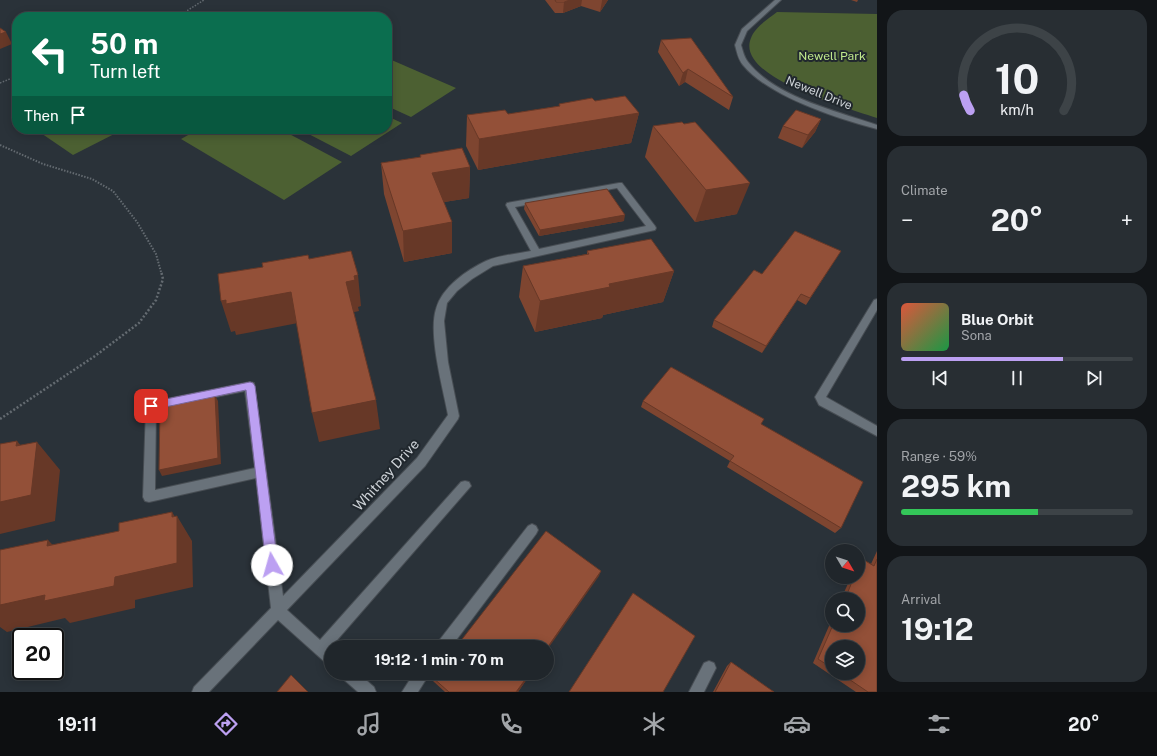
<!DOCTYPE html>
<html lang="en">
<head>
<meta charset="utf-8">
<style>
  :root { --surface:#20262b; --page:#282e33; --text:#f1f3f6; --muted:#a2a5a9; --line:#3d4347; --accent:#bca0f2 }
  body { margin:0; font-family:"Public Sans",sans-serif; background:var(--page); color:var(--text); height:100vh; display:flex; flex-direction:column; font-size:15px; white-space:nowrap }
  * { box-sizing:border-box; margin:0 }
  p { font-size:13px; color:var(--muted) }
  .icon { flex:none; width:22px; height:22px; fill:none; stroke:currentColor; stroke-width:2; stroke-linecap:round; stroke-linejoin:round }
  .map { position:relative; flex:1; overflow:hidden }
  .sheet { display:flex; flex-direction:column; gap:10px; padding:10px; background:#121518; width:280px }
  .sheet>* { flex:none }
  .top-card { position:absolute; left:12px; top:12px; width:380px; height:122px; border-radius:16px; box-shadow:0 2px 10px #0003,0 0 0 1px var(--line); background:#0b6e4f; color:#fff; overflow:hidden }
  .needle { width:26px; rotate:129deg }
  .buttons { position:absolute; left:825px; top:544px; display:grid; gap:8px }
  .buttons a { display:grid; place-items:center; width:40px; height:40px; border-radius:50%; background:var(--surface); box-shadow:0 2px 10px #0003,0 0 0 1px var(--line); font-size:20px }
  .speed { position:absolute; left:12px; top:628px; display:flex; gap:8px; font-size:20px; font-weight:700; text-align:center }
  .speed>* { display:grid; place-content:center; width:52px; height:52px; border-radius:50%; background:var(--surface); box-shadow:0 2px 10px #0003,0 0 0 1px var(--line); line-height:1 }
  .speed .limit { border:2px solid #111; border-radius:6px; background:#fff; color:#111 }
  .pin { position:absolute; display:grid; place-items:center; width:34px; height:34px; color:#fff; margin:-17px; border-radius:8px; box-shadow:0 2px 6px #0006 }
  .me { position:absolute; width:44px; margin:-22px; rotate:353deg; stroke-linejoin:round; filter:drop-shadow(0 0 3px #0008) }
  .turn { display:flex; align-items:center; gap:14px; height:84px; padding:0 12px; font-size:18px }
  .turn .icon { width:52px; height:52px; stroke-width:2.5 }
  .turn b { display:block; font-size:28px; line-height:34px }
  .then { display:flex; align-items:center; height:38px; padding:0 12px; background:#0003; gap:8px; font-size:15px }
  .big { font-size:30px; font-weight:700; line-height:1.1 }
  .sheet .tile { flex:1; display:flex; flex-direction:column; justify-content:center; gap:6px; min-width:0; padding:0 14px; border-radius:16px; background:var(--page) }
  .sheet .dial { align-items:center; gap:0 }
  .dial svg { height:104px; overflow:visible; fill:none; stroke:var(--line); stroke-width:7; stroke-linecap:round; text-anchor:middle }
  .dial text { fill:var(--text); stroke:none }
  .song { display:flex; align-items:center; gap:12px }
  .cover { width:48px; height:48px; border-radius:6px; background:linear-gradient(135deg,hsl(10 70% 55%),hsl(140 70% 35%)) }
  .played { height:4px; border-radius:2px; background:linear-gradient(90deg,var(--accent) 70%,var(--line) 70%) }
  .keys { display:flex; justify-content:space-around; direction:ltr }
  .heat { display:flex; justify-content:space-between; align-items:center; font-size:22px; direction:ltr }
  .charge { height:6px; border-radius:3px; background:linear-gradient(90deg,#34c759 59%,var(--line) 0) }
  .trip { position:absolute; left:324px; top:640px; width:230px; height:40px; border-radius:20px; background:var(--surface); box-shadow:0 2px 10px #0003,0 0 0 1px var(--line); font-weight:700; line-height:40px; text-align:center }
  .menu { display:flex; height:64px; justify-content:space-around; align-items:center; background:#0d0f11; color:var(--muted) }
  .menu .icon { width:28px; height:28px }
  .menu .current { color:var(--accent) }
  .menu b { font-size:18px; color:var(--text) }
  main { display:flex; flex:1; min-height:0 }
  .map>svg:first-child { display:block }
</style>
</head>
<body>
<main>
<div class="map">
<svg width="877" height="692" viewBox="0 0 877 692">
  <rect width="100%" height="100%" fill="#2a3239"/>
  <g fill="#4c6032">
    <path d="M777,12L877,14V118C852,109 734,78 751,38C755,27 768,19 777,12Z"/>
    <polygon points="387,58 456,88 411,117 387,106"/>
    <polygon points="387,116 402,123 351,156 299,129 387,129"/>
    <polygon points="35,129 124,129 73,155"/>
    <polygon points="199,129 280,129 342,162 284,200 181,139"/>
  </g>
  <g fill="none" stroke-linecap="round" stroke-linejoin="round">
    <g stroke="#474d53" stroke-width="2">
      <g id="minor">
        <path d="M775,0H781L747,31L741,45C743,51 744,57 748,62C775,97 837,111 877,125V129C838,119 768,96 743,65C738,59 737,52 735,45L742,29Z"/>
        <path d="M619,183H622L655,226L656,228L655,230L493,266L472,279L457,291L447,303L444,321L448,362L459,416L458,419L425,466L287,610L320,640L461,482L465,481L469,482L471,486L331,647V665L326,663L278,620L209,692H192L194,687L271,608L256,478L149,502L145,501L143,497L146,406L147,403L250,382L254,383L283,596L417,458L448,415C443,388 428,335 436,309C442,287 467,270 486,261C499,255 517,254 531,251L506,205L507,203ZM617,188L646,226L539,249L515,207ZM245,391L255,468L155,490L156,409Z"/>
        <polygon points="877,299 877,310 826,397 877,426 877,436 819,405 815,397 874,300"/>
        <polygon points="532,524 536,526 538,530 536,534 451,647 436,647 438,642 528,526"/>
        <polygon points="709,661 714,663 716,668 704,692 689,692 704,663"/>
        <polygon points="340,673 358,673 374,687 376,692 358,692 342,678"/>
        <polygon points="414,673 430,673 418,692 402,692"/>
      </g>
    </g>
    <g stroke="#646b71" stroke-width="1.5" stroke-dasharray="1.5 1.5" stroke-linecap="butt">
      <polyline points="177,17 204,0"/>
      <polyline points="0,83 17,76"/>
    </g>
    <polyline stroke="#646b71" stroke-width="2" stroke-dasharray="1.5 1.5" stroke-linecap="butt" points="0,145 43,164 92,179 113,191 137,222 156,254 161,272"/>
    <polyline stroke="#646b71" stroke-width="2.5" stroke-dasharray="2 2" stroke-linecap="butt" points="0,419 95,356 139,323 156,300 163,279 161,271"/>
    <use href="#minor" fill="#69727a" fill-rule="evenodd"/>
  </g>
  <g fill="#7e4530" fill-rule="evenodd">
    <polygon points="545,0 608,0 600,12 581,6 563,13 555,13"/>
    <polygon points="851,0 858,0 857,2"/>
    <polygon points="661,40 733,97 729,110 685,82 679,86 658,52"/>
    <polygon points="595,101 639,113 631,143 478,170 466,146 467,115 508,114 559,106 559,104"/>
    <polygon points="821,119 815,132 802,148 778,138 783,126"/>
    <polygon points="653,126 737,214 695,222 645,157"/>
    <polygon points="420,155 470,167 469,198 444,202 452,253 404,262 384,194 381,163 420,157"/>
    <polygon points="525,203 624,221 539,236 524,209"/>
    <polygon points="587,251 674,271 663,302 603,315 602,318 535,332 519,297 523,266 587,254"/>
    <polygon points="837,257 806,305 797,300 762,353 712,327 714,320 762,274"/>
    <polygon points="643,401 761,424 841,528 835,533 727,467 730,461 641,407"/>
    <path d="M877,551V692H856L813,663L832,619V625H858V599H841L851,577H858V562L862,559L871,564ZM832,647L858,673H832Z"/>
    <polygon points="731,662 774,692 713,692 727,666"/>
    <polygon points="436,673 531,673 518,692 445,692 433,681 432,677"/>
  </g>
  <g fill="#673827">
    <polygon points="570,0 582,0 581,6 563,13 564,2"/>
    <polygon points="602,0 608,0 600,12 602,1"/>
    <polygon points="6,32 12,44 0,49 0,34"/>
    <polygon points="688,69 685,82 679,86 683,73"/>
    <polygon points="639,113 631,143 478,170 479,139"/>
    <polygon points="821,119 815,132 802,148 808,135"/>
    <polygon points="470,167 469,198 432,204 432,173"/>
    <polygon points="750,183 737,214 695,222 706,190"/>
    <polygon points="625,215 624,221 539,236 540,230"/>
    <polygon points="452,222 452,253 404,262 403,231"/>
    <polygon points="674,271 663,302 603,315 602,318 535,332 540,301 609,284"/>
    <polygon points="358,275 361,306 358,307 359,311 350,313 346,282 354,276"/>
    <polygon points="291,292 298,323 236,335 235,331 231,332 221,301"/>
    <polygon points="801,294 797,300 762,353 766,346"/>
    <polygon points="215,395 218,401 221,464 162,476 159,470"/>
    <polygon points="376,400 380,429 319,442 312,413"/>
    <polygon points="17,441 35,462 37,442 60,470 55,521 0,534 0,502"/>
    <polygon points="172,512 177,520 177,516 192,541 193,587 135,600 135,608 70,623 65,618 7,632 0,627 0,605 115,577 172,517"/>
    <polygon points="48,540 72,565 47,546"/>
    <polygon points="601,571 599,576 547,650 547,648"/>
    <polygon points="530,673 531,673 518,692 516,692"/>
  </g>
  <g fill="#935038" stroke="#673827">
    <polygon points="555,0 570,0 564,2 556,2"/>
    <polygon points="0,28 6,32 0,34"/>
    <polygon points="691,38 733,97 688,69 683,73 661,40"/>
    <polygon points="625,96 639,113 479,139 467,115 505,110 508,114 560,106 559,104 592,98 595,101"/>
    <polygon points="796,110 821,119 808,135 783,126"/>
    <polygon points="682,122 684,124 695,122 750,183 706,190 653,126"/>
    <polygon points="462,148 470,167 432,173 452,222 403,231 381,163 421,157 420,155"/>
    <polygon points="607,189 625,215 540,230 525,203"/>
    <polygon points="795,231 841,251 810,298 801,294 766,346 714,320 754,270 762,274"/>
    <polygon points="651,239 674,271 609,284 610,287 540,301 523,266 589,254 587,251"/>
    <polygon points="351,251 358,275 354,276 355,280 346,282 376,400 312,413 291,292 226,304 226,300 221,301 218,274 263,267 262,263 308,255 309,259"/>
    <polygon points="671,367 764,419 761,424 863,482 841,528 730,461 734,456 643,401"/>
    <polygon points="215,395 218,458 159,470 160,406"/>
    <polygon points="17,441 16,446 37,442 31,495 0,502 0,444"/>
    <polygon points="172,512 172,517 177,516 177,563 115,577 114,586 44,601 45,595 0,605 0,550 48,540 47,546 119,531 119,523"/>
    <polygon points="546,531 601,571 547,648 547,647 456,647"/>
    <polygon points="862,559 874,566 877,559 877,692 868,692 840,673 858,673 858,647 832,647 832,668 818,659 833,625 858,625 858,599 845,599 854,577 858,577 858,568"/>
    <polygon points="633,593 695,636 663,692 569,692"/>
    <polygon points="731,662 774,692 715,692"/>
    <polygon points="436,673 530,673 516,692 449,692 432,677"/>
    <polygon points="291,675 308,692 277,692"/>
  </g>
  <polygon fill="#bca0f2" stroke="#7a689d" points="250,382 253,383 255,386 278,565 276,569 272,570 268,569 266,565 246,390 151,410 148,408 146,406 148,403 151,402"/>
  <g text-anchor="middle" stroke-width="4" stroke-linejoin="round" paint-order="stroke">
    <g font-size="12" fill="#bfe88c" stroke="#21282e">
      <text x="832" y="60">Newell Park</text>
    </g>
    <g font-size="12" fill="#cdd2d7" stroke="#21282e">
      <text transform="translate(819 93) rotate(22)" y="4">Newell Drive</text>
    </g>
    <g font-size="14" fill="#cdd2d7" stroke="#21282e">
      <text transform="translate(386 475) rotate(-48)" y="5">Whitney Drive</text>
    </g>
  </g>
</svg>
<div class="buttons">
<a><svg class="needle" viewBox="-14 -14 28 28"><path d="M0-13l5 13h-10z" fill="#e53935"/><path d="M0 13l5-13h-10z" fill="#a2a5a9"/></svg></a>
<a><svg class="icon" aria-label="search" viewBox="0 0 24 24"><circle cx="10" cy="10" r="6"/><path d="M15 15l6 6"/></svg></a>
<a><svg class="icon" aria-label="layers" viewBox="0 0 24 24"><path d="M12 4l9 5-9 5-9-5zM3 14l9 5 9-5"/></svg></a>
</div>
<div class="speed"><div class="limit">20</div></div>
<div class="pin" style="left:151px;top:406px;background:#d93025"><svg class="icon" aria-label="arrive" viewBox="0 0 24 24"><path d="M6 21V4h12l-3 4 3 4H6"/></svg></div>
<svg class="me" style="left:272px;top:565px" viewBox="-20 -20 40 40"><circle r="19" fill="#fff"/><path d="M0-13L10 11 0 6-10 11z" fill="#bca0f2"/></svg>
<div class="trip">19:12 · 1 min · 70 m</div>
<div class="top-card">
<div class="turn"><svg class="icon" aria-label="left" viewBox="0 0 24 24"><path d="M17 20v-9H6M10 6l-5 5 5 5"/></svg><div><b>50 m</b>Turn left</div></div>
<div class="then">Then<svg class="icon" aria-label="arrive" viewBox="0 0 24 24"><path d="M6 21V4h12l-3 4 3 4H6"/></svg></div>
</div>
</div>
<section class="sheet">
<div class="tile dial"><svg viewBox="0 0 100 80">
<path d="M14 69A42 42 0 1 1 86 69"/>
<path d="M14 69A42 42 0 0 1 9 57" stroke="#bca0f2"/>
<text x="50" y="56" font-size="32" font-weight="700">10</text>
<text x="50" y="72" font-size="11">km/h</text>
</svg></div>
<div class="tile"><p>Climate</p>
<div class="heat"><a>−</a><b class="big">20°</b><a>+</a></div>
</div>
<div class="tile">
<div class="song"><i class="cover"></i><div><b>Blue Orbit</b><p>Sona</p></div></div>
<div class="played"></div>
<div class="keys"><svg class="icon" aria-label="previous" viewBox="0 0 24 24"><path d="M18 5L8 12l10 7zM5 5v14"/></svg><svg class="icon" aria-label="pause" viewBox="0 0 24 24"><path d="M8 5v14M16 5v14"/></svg><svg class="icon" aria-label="next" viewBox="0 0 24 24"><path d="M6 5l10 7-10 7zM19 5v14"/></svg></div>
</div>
<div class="tile"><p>Range · 59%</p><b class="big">295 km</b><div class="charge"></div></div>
<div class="tile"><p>Arrival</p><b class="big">19:12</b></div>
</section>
</main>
<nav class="menu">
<b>19:11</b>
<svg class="icon current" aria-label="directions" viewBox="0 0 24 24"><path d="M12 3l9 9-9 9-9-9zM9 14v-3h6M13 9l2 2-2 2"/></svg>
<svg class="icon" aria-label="music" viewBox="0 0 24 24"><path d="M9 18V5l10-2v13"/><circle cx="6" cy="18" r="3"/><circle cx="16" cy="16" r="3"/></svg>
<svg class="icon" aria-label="phone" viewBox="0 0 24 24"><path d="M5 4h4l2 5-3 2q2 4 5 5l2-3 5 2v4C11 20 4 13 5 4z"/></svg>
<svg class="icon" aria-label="climate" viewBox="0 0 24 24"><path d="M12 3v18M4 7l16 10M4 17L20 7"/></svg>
<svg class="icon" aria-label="car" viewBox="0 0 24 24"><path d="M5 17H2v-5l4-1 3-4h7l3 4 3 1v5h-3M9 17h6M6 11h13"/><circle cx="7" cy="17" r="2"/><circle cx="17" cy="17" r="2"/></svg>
<svg class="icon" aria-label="filters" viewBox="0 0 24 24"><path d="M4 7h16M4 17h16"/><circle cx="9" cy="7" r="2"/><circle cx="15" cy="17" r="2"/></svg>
<b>20°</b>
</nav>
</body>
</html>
